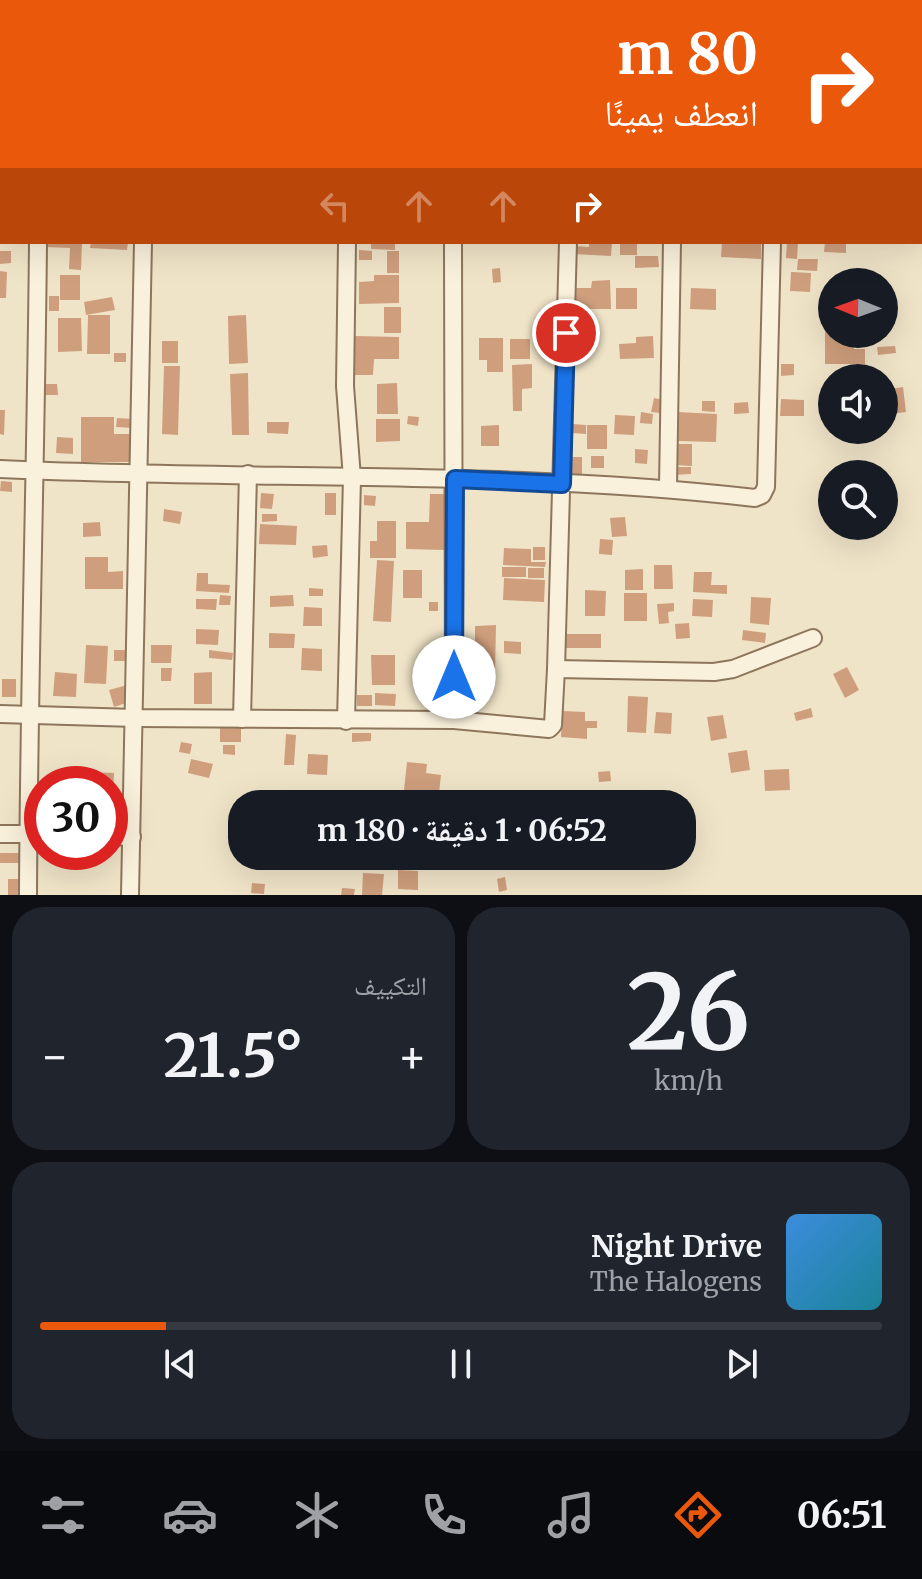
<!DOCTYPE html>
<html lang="ar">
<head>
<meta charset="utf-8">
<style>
  :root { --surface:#171b24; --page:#20242c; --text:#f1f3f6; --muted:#9ea1a6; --line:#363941; --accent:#ea580c }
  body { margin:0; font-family:Merriweather,"Noto Naskh Arabic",serif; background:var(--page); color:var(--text); direction:rtl; height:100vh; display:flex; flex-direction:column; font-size:30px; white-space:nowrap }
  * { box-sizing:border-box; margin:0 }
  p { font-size:26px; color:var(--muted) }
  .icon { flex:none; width:44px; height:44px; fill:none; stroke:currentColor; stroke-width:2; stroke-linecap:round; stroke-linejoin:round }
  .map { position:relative; height:895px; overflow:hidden; direction:ltr }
  .panel { display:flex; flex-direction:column; gap:12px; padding:12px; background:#0d0f14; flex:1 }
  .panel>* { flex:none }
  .guide { position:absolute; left:0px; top:0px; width:922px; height:244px; box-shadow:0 8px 32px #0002; direction:rtl; background:#ea580c; color:#fff; overflow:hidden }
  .needle { width:52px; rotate:271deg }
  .buttons { position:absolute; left:818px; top:268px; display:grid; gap:16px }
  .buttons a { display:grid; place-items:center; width:80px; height:80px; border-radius:50%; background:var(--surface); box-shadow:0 8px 32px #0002; font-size:40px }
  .speed { position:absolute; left:24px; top:766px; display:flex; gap:16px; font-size:40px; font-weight:700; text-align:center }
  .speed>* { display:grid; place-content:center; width:104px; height:104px; border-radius:50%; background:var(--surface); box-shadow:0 8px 32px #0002; line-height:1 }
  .speed .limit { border:12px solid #d22; background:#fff; color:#111 }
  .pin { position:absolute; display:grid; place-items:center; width:68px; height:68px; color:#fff; margin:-34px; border:4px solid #fff; border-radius:50%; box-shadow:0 2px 8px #0007 }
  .me { position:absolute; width:88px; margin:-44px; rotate:0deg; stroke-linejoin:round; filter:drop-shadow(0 0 6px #0008) }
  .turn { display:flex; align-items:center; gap:28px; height:168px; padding:0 32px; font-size:36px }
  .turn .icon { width:104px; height:104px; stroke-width:2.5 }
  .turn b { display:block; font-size:56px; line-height:68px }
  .lanes { display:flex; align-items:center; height:76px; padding:0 32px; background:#0003; justify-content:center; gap:40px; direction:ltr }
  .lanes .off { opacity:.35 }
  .big { font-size:60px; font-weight:700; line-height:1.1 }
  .panel .card { flex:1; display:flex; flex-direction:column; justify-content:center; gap:12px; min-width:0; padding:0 28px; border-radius:32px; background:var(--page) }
  .panel .dial { align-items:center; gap:0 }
  .dial b { font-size:104px; line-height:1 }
  .song { display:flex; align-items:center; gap:24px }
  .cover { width:96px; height:96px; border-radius:12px; background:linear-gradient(135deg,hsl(210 70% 55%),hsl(190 70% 35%)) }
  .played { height:8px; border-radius:4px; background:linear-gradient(90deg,var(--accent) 15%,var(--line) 15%) }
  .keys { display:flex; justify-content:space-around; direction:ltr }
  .heat { display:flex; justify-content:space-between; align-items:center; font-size:44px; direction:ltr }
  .panel .tiles { flex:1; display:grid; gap:12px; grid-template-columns:1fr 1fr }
  .card:last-child { grid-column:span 2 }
  .trip { position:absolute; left:228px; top:790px; width:468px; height:80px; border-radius:32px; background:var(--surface); box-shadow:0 8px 32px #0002; font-weight:700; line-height:80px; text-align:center; direction:rtl }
  .dock { display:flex; height:128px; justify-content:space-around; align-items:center; background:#090b0e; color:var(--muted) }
  .dock .icon { width:56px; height:56px }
  .dock .active { color:var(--accent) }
  .dock b { font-size:36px; color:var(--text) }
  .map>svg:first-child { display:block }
</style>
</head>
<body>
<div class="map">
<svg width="922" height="895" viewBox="0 0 922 895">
  <rect width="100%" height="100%" fill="#f0e4c8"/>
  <g fill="#cf9f7d">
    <polygon points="45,242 82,242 81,270 69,269 70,248 45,247"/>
    <polygon points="91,242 128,242 127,250 90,248"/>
    <polygon points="371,242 395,242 395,250 371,249"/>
    <polygon points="589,242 612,242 611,256 573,254 574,246 589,247"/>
    <rect x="620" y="242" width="17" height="13"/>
    <polygon points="722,242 761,242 761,259 721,257"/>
    <polygon points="787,242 798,242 797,259 786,258"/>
    <polygon points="825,242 846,242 846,253 824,252"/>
    <polygon points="359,250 372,251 372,260 359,260"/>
    <polygon points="0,251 11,251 11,263 0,264"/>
    <rect x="387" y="251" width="12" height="22"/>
    <polygon points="635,256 658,256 659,267 635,268"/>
    <polygon points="798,259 818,259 817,271 797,270"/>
    <polygon points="500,268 501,282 493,283 492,269"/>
    <polygon points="0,271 7,272 6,298 0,298"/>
    <polygon points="791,272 811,273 810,292 790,291"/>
    <rect x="60" y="275" width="20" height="25"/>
    <polygon points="374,275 399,275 399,303 359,304 359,282 374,281"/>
    <polygon points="610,280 611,309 572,309 572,288 591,288 592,281"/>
    <rect x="616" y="288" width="21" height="21"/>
    <polygon points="691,288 716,289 716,310 690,309"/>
    <rect x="49" y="296" width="10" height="15"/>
    <polygon points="112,297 115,310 86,315 84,302"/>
    <rect x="384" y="307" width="17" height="26"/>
    <polygon points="88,315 110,315 110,354 87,354"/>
    <polygon points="246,315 248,363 229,364 228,316"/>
    <polygon points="58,318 81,318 82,351 58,352"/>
    <polygon points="825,325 832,325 832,334 854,334 854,349 865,349 865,364 825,364"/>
    <polygon points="354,336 399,337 399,359 374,359 373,375 353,375"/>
    <polygon points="653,336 654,358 620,359 619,344 636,343 636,337"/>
    <polygon points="479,338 503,338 503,372 487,372 487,360 479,360"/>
    <rect x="510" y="339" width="20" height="20"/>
    <rect x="162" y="341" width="16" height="22"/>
    <polygon points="895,346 896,353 878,355 877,347"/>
    <rect x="114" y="353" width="12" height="9"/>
    <polygon points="532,364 532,388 522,389 522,411 513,411 512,365"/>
    <polygon points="781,364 794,364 794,375 781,376"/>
    <polygon points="164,366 180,366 178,435 162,434"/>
    <polygon points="248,373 249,435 232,435 230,374"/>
    <polygon points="397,383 398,414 377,414 377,384"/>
    <polygon points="40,384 57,384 58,395 41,395"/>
    <polygon points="903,387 906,412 884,415 884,390"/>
    <polygon points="654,398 663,400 660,413 651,412"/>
    <polygon points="781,399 804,400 804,416 780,416"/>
    <polygon points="702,401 715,401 715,412 702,411"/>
    <polygon points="748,402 749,413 734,414 734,403"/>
    <polygon points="0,410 5,410 4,435 0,434"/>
    <polygon points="641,412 653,414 652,424 640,423"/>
    <polygon points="677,412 717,414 716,442 676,441"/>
    <polygon points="615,415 635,416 634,435 614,434"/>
    <polygon points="408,416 419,417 418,426 407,424"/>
    <polygon points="81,417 114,417 114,434 134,434 134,462 81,462"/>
    <polygon points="117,418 133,419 133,428 116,427"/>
    <polygon points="376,419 400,419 400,441 376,442"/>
    <polygon points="267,422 289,422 288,434 267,433"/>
    <polygon points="573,424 586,425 586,434 572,433"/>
    <polygon points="499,425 499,446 481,446 481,426"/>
    <rect x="587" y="425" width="20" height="24"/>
    <polygon points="57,437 73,438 73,454 56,453"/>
    <polygon points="673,444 692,444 692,466 673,465"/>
    <polygon points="635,449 648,450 647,464 635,463"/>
    <rect x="591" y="456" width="13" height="12"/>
    <rect x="570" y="457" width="12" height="18"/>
    <polygon points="674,467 691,467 691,474 674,475"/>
    <polygon points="1,481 12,482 12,492 0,491"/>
    <polygon points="884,490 892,501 884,507"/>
    <polygon points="261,493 274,494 272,509 260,508"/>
    <rect x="325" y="493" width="11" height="22"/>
    <polygon points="430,494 445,494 444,550 406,549 406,522 429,522"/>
    <polygon points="364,495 376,496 375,506 364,505"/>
    <polygon points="164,509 182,512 180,524 163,521"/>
    <polygon points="262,514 277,514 277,521 262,522"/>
    <polygon points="625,517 627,536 612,537 610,518"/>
    <polygon points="377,521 396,521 396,558 370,558 370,541 377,541"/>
    <polygon points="100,522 101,536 83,537 83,523"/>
    <polygon points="260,524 297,526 296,545 259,544"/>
    <polygon points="600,539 613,540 612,555 599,554"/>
    <polygon points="327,545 328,556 313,558 312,546"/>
    <rect x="533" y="547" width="12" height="13"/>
    <polygon points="504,548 531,549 531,562 546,562 545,567 503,565"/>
    <polygon points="85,557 108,557 108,572 123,571 123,589 85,589"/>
    <polygon points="377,560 394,561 391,622 373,621"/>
    <polygon points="654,565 672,565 673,589 654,589"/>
    <rect x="502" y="567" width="24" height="10"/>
    <rect x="528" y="568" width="16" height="10"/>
    <polygon points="643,569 643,590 625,590 625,570"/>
    <rect x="403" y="570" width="19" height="28"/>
    <polygon points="694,572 712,572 711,585 727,585 727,594 693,592"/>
    <polygon points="197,573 208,573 208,584 230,585 229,593 196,591"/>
    <polygon points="504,578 545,580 544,602 503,600"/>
    <polygon points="309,588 323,589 323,596 309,596"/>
    <polygon points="585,590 606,591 605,616 585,616"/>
    <rect x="624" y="593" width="23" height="28"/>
    <polygon points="220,595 231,596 230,605 219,605"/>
    <polygon points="293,595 294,606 270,607 270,596"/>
    <polygon points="751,597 771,598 769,625 750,623"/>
    <polygon points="196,599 217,599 216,610 196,609"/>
    <polygon points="693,599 713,600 712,617 692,616"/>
    <rect x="429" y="602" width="9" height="9"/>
    <polygon points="674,603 674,611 668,612 669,623 659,624 657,604"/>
    <polygon points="304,607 322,608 322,626 303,626"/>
    <polygon points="689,623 690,638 676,639 675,624"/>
    <polygon points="496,625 495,672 475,673 475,626"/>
    <polygon points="196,629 219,630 218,645 196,644"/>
    <polygon points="743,630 766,633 765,643 742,640"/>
    <polygon points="269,633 295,634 294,648 269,648"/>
    <polygon points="564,634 601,634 601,648 565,648"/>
    <polygon points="504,641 521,642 521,654 504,653"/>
    <polygon points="86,645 108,646 106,684 84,683"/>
    <polygon points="151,645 172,645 171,663 151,663"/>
    <polygon points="302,648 322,649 322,671 301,670"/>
    <rect x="114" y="650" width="17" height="11"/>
    <polygon points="209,650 233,653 232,660 209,658"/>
    <polygon points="371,655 395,655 395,685 372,685"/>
    <polygon points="847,667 859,690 845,698 833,674"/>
    <polygon points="161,668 172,668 171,681 161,681"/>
    <polygon points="55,672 77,674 76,697 53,696"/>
    <polygon points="212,672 212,704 194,704 194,673"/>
    <rect x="2" y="679" width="14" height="18"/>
    <polygon points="127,685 132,701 114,707 109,690"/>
    <polygon points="375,693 396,694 395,706 375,705"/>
    <rect x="357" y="695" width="15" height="11"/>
    <polygon points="628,696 648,697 646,733 627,732"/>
    <polygon points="811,708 813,717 796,721 794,713"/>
    <polygon points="562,711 585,712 585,721 597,721 597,728 587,728 587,739 561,737"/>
    <polygon points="656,712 672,713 671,734 654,733"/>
    <polygon points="723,715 727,738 711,741 707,717"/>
    <polygon points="241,720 241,742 220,742 220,721"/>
    <polygon points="352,733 371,733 371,741 352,742"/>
    <polygon points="286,734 296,735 294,765 284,765"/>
    <polygon points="181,742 192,744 190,754 179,752"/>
    <polygon points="223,745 235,745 235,755 223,754"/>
    <polygon points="747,750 750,770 731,773 728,753"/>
    <polygon points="308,754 328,755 327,775 307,774"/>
    <polygon points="191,759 213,764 209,778 188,773"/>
    <polygon points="407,762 427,764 426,773 441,775 439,793 443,794 442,800 424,798 425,793 404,790"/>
    <polygon points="789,769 790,790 765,791 764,770"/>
    <polygon points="610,771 611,781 599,782 598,772"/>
    <polygon points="88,772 114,773 113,795 126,795 130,833 110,833 110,784 87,784"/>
    <rect x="0" y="853" width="20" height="10"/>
    <rect x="248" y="856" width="22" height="9"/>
    <polygon points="512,856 532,856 533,862 514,865"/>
    <polygon points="342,857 356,859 354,869 341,867"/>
    <polygon points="398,870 418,871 418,890 398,889"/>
    <polygon points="363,873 384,874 382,895 362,895"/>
    <polygon points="505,877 507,890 499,892 497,879"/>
    <rect x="8" y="879" width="11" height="16"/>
    <polygon points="252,883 265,884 264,894 251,893"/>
    <polygon points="342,888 355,889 354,895 341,895"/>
  </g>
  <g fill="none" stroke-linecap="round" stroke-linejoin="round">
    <g stroke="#8d765c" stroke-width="20">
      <g id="street">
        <polyline points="567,0 567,2"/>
        <polyline points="671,0 671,2"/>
        <polyline points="881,0 881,2"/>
        <polyline points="43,2 43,0"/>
        <polyline points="148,2 148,0"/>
        <polyline points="247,2 248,0"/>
        <polyline points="358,2 358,0"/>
        <polyline points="457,2 457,0"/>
        <polyline points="775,2 775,0"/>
        <polyline points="920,104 922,105"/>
        <polyline points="0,183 2,183"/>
        <polyline points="453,242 454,720"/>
        <path d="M0,469C252,481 505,469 755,498L762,495L766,487L772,242"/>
        <polyline points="668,487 672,242"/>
        <polyline points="556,669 714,672 733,669 813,638"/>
        <polyline points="0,714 135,718 454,720 549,729 553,725 556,669 568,242"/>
        <polyline points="242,719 248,474"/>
        <polyline points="346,721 352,478 345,386 347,242"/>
        <polyline points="0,834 42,834"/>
        <polyline points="110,836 132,837"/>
        <path d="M28,895C29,677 36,460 38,242"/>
        <polyline points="130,895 143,242"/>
      </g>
    </g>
    <use href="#street" stroke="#faf1dc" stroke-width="16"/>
  </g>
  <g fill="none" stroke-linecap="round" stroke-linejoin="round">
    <g stroke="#114b97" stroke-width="20">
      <polyline id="route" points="454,677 455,479 562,484 566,333"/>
    </g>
    <use href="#route" stroke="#1a73e8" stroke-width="14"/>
  </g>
</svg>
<div class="buttons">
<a><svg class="needle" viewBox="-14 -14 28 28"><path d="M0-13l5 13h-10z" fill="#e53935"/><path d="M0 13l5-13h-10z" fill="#9ea1a6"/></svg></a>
<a><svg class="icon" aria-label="sound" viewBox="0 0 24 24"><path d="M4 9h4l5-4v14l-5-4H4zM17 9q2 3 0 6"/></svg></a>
<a><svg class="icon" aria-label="search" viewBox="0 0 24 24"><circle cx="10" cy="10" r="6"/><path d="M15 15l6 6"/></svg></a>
</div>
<div class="speed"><div class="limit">30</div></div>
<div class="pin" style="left:566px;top:333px;background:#d93025"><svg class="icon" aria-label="arrive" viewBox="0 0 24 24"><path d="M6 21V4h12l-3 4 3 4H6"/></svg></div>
<svg class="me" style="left:454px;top:677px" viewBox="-20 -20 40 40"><circle r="19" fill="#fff"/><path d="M0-13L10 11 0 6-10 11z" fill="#1a73e8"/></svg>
<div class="trip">06:52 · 1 دقيقة · 180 m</div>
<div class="guide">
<div class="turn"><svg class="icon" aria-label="right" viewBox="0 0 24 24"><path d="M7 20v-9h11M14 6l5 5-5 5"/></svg><div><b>80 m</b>انعطف يمينًا</div></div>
<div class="lanes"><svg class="icon off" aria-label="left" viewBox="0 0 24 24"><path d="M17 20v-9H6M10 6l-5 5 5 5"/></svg><svg class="icon off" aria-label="ahead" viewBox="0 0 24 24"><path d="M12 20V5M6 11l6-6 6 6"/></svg><svg class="icon off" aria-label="ahead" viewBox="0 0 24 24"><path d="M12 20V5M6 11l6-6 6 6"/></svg><svg class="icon" aria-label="right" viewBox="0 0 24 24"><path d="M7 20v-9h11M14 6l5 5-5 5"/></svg></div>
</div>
</div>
<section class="panel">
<div class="tiles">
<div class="card dial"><b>26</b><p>km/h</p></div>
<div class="card"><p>التكييف</p>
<div class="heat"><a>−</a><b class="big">21.5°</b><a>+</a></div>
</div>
<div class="card">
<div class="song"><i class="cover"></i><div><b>Night Drive</b><p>The Halogens</p></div></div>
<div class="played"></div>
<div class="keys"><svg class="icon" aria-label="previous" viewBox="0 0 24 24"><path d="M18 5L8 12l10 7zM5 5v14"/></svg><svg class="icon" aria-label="pause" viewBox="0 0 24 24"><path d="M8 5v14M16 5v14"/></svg><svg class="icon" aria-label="next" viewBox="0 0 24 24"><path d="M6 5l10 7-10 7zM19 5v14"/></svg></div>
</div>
</div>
</section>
<nav class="dock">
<b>06:51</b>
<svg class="icon active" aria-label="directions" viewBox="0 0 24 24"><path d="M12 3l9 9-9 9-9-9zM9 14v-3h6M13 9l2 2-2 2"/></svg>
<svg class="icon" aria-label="music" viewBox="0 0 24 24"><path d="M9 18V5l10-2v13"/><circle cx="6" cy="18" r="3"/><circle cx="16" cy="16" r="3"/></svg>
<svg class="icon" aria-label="phone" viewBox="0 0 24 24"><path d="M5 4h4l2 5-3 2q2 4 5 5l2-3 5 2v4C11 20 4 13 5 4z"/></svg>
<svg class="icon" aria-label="climate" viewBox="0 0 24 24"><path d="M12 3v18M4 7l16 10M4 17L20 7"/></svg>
<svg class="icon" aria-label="car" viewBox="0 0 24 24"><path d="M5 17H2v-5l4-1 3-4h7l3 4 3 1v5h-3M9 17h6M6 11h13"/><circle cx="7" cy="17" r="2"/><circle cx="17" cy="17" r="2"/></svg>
<svg class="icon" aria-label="filters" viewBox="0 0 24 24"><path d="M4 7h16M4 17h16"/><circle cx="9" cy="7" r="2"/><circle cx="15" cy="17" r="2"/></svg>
</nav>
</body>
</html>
